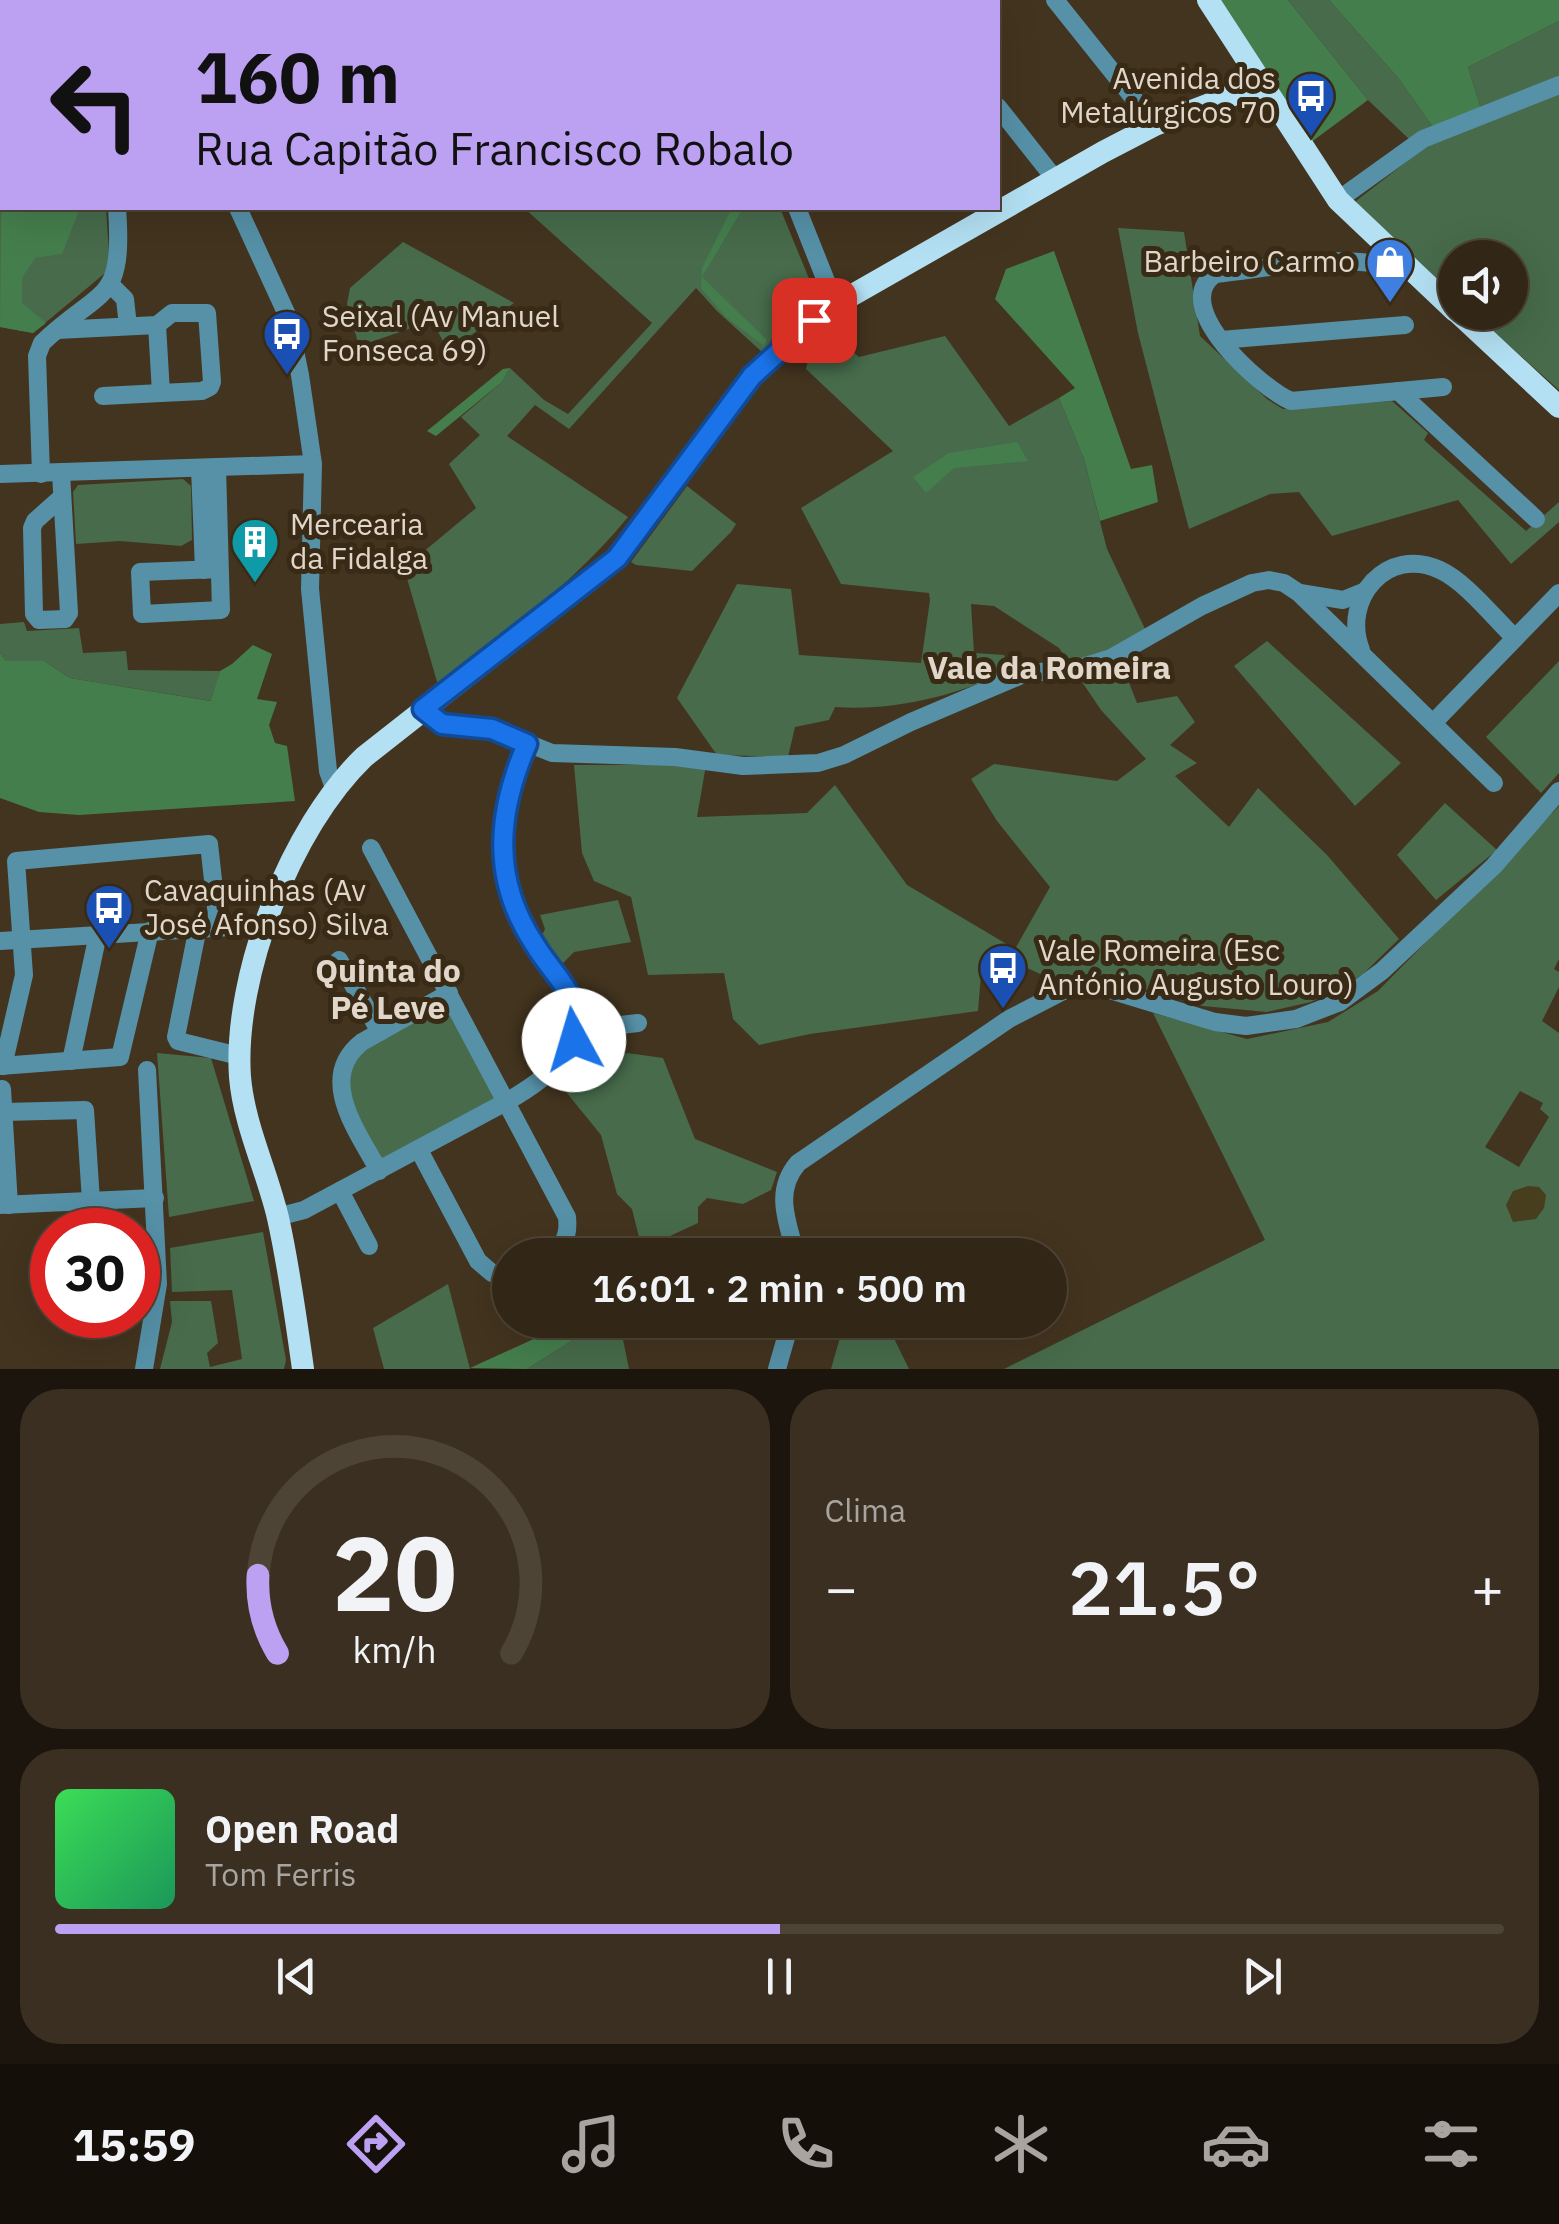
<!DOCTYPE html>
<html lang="pt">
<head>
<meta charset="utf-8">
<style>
  :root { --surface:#322717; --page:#3a2f20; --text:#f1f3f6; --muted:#a8a5a1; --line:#4d4436; --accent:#bca0f2 }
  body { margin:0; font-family:"IBM Plex Sans",sans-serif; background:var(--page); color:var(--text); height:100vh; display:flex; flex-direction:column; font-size:38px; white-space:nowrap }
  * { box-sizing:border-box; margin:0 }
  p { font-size:32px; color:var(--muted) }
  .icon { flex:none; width:55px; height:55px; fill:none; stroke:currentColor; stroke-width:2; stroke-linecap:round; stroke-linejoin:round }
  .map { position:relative; height:1369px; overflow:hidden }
  .side { display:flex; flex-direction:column; gap:20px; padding:20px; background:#1c150d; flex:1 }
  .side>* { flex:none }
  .guide { position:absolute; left:0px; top:0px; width:1000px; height:210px; box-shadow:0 10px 40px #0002,0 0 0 2px var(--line); background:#bca0f2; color:#111; overflow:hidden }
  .tools { position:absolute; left:1438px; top:240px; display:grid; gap:20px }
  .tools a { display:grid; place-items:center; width:90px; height:90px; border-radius:50%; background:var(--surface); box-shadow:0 10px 40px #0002,0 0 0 2px var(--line); font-size:50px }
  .speed { position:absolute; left:30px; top:1208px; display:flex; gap:20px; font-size:50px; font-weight:700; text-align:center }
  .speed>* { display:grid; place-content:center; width:130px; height:130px; border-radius:50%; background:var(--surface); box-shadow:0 10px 40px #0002,0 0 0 2px var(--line); line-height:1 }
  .speed .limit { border:15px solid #d22; background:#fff; color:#111 }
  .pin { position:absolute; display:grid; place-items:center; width:85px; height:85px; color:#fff; margin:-42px; border-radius:20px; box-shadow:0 5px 15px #0006 }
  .me { position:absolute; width:110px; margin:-55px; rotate:354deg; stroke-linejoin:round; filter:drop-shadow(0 0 8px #0008) }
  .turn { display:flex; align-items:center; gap:35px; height:210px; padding:0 30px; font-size:45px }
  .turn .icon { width:130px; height:130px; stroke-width:2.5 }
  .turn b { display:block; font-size:70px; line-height:85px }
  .big { font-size:75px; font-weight:600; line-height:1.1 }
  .side .card { flex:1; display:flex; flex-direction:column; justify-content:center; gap:15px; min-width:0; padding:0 35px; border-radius:40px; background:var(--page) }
  .side .dial { align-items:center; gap:0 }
  .dial svg { height:260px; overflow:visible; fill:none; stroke:var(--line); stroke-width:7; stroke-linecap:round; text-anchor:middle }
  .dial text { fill:var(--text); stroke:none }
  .song { display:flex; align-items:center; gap:30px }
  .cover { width:120px; height:120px; border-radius:15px; background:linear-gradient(135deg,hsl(130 70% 55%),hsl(150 70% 35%)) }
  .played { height:10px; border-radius:5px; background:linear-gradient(90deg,var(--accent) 50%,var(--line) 50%) }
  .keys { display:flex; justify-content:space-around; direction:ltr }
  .heat { display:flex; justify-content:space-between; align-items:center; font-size:55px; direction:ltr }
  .side .tiles { flex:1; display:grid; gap:20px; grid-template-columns:1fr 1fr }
  .card:last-child { grid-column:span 2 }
  .trip { position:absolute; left:492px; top:1238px; width:575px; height:100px; border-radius:50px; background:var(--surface); box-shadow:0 10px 40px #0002,0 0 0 2px var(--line); font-weight:600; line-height:100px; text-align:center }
  .dock { display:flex; height:160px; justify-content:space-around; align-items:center; background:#141009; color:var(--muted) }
  .dock .icon { width:70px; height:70px }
  .dock .active { color:var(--accent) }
  .dock b { font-size:45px; color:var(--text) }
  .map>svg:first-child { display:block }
</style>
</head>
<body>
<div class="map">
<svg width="1559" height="1369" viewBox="0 0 1559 1369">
  <rect width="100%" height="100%" fill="#43341f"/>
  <g fill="#476b4b" fill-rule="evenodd">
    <polygon points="1288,0 1329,0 1399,79 1435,130 1411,141 1368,100"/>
    <polygon points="0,18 2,18 2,208 106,208 110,269 33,333 0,327"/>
    <polygon points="1559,21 1559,82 1482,112 1468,67"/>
    <polygon points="1559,92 1559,390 1473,313 1510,312 1510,258 1455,258 1455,296 1360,210 1356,201 1428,145"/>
    <path d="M524,208H780L819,303L773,338L762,352L717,311L696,288L569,429L535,405L507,436L628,517C574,583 506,633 438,685L404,568L476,508L449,464L480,435L461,417L502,382L510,368L544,400L568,414L652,323Z"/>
    <polygon points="1118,228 1184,232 1200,336 1267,399 1283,409 1392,401 1428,433 1424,440 1526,531 1559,502 1559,522 1511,564 1458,500 1332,536 1299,492 1270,494 1189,529 1138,333"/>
    <polygon points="403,242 514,303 449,352 432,321 359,346 347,304 350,288"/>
    <path d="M826,329L859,357L945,336L1009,426L1059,398L1084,459L1107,549L1146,631L1115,647L1137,703L1177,696L1195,722L1170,745L1197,763L1175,776L1229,827L1258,788L1327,855L1399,939L1363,974L1339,989L1311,1002L1267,1012L1203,1006L1087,974L1055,981L1023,966L981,974L978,1011L810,1034L759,1045L733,1019L724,973L648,975L631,897L594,881L582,853L574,765H706L697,817L807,813L835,785L907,885L1015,949L1050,887L997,821L971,779L994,764L1117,781L1146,759L1101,710L1059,648L994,606L971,604L974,653L1004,655L1011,670C955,696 896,711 835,707L829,720L795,727L788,757L717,755L677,698L737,584L791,589L799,655L921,663L930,600L929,593L841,584L801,508L893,451L806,369L813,334Z"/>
    <polygon points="183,479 191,486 192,540 181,546 120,541 76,544 73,492 78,485"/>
    <polygon points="687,486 736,524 731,532 692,571 636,565 631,562"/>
    <polygon points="24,622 27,631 79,628 83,653 126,651 128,670 220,671 212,701 70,678 44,661 6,661 0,653 0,624"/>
    <polygon points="1267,641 1401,763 1355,806 1234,666"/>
    <polygon points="1559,661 1559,773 1541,793 1486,737"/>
    <polygon points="1445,803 1497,850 1436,900 1397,855"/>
    <path d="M1559,806V959L1554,969L1559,972V987L1542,1021L1559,1033V1369H1004L1265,1240L1153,1013L1247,1039L1328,1022L1378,991ZM1520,1091L1543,1103L1540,1109L1549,1117L1519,1167L1485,1147Z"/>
    <polygon points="618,900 631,942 574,952 563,963 541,937 545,929 540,915"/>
    <polygon points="442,1004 448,1006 497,1097 382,1160 346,1097 353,1056"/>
    <polygon points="157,1053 211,1058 254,1201 169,1217"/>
    <polygon points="627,1053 663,1058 695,1139 777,1172 771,1190 743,1204 707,1198 698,1207 698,1223 642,1249 632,1209 617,1194 601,1135 562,1087 572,1076 576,1079"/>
    <polygon points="263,1232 286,1360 284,1369 160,1369 172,1322 170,1301 211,1301 218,1343 207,1353 210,1367 242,1359 232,1290 172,1292 170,1248"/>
    <polygon points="448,1284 470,1369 384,1369 373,1328"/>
    <polygon points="605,1320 619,1320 629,1369 527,1369"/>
    <polygon points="845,1320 885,1320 909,1369 831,1369"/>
  </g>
  <g fill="#457e4d">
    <polygon points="1218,0 1288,0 1368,100 1310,143"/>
    <polygon points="1329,0 1559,0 1559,21 1468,67 1482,112 1435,130 1399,79"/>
    <polygon points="2,169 2,208 80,208 62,254 35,258 22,278 22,303 46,323 33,333 0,327"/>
    <polygon points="732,208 743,208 702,277 767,340 764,346 726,317 701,288 702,268"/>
    <polygon points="1054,251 1131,469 1152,465 1158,502 1100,521 1084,459 1059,398 1075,388 995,299 1006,269"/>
    <polygon points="510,368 502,382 436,436 427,431 503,369"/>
    <polygon points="1017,442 1028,461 954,468 926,493 913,477 949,453"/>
    <polygon points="253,645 272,654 257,699 277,702 269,725 275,743 287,746 295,801 79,815 39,812 0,798 0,653 6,661 44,661 70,678 211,701 220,671 232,664"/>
    <polygon points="575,1320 605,1320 527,1369 470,1368"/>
  </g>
  <polygon fill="#473e1e" points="1528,1186 1539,1187 1546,1195 1544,1208 1536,1219 1513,1222 1506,1205 1513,1191"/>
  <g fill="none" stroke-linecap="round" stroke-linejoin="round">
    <g stroke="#5691a8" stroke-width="18">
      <polyline points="145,0 146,2"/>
      <polyline points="299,0 300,2"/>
      <polyline points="914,0 916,2"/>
      <polyline points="1055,0 1155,125"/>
      <polyline points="507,2 512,0"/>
      <polyline points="998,107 1055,179"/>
      <polyline points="1338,200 1423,139 1559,85"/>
      <polyline points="238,208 288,317 300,375 313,464 310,589 328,771 334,788"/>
      <polyline points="797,208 836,306"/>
      <path d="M1410,273C1354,249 1275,268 1215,274C1168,306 1261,388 1291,401L1443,387"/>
      <polyline points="111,285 125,299 128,326"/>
      <polyline points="57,330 157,325 161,393 202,391 210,387 212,382 207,313 172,313 157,325"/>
      <polyline points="1221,340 1405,325"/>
      <polyline points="1398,391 1536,519"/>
      <polyline points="103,396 161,393"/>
      <polyline points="217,467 221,610 142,614 140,572 219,569"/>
      <polyline points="200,468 204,570"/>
      <polyline points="61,473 69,613 65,619 39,620 34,614 32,528 35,521 62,497"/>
      <polyline points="0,474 313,464"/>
      <path d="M41,474L37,356L42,343C102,286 124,305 117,208"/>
      <polyline points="1300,593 1343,600 1363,592"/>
      <path d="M1361,650C1341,599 1387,545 1440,570C1465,581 1495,619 1515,638"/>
      <polyline points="423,709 442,724 492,729 552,753 675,757 743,766 818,763 844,755 911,722 1024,674 1082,667 1111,658 1202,606 1252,583 1269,580 1284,583 1299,593 1494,783"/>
      <polyline points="1434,722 1559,593"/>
      <path d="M371,848L567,1217C569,1236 564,1246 548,1255"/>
      <polyline points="198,927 176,1037 178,1041 239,1056"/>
      <polyline points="0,941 265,925"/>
      <polyline points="339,960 380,1032"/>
      <polyline points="576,1030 638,1023"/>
      <polyline points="71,1061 98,934"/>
      <polyline points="0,1066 120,1057 150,931"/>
      <polyline points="3,1066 24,975 16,861 209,844 218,925"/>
      <polyline points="2,1089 9,1205"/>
      <polyline points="3,1112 85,1110 91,1201"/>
      <polyline points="419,1150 478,1261 492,1273 510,1275"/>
      <path d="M379,1171C358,1132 316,1078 362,1042L449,993"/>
      <polyline points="340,1191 369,1246"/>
      <polyline points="0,1205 155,1198"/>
      <path d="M277,1217L304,1210L506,1102C545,1080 599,1042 568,991C551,961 527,940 515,907C495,851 503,797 527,744"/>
      <path d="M796,1255C788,1223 773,1192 798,1163L1009,1019L1069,988L1093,985L1215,1022L1246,1026L1296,1019L1340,1002L1382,971L1494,866L1559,791"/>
      <polyline points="144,1369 158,1284 147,1070"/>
      <polyline points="777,1369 791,1320"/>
    </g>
    <g stroke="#b3e0f3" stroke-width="22">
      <polyline points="1208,0 1338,200 1455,311"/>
      <polyline points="1457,312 1559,407"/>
      <path d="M303,1369C296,1319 289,1267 278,1218C267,1171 244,1125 240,1077C233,976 291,827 364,757L617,558L752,376L794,335L842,301L1103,152L1155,125L1262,84"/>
    </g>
  </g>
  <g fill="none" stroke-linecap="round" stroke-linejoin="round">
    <g stroke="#114b97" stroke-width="25">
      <path id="route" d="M574,1040L577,1016L574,1003C564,981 547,965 535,945C491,879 497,813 527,744L492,729L442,724L423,709L617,558L752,376L814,320"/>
    </g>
    <use href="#route" stroke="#1a73e8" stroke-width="18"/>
  </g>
  <defs>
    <g id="bus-pin" transform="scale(2.5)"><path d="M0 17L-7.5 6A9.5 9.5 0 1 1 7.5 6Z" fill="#1a4fb4" stroke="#382a15"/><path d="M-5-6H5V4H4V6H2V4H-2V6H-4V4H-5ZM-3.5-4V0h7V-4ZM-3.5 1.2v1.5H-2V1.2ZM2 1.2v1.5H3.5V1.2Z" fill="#fff"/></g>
    <g id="shop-pin" transform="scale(2.5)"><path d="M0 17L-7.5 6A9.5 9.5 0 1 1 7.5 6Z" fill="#3f7fe0" stroke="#382a15"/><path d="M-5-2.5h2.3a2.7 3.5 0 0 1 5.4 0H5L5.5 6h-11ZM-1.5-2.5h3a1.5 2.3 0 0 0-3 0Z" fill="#fff"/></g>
    <g id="building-pin" transform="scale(2.5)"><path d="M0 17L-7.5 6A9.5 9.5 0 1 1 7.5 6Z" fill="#0f9aa8" stroke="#382a15"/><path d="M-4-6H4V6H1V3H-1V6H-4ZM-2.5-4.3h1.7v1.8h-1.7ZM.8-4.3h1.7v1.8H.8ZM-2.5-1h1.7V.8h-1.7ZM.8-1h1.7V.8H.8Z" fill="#fff"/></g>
  </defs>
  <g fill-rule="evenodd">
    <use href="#bus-pin" x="1311" y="96"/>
    <use href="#shop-pin" x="1390" y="262"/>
    <use href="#bus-pin" x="287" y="334"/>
    <use href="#building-pin" x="255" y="542"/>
    <use href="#bus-pin" x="109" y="908"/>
    <use href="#bus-pin" x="1003" y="968"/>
  </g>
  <g text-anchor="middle" stroke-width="10" stroke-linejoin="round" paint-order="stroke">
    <g font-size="30" fill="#e0d7ca" stroke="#382a15" text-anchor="start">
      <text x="1276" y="89" text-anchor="end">Avenida dos<tspan x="1276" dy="34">Metalúrgicos 70</tspan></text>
      <text x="1355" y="272" text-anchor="end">Barbeiro Carmo</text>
      <text x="322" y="327">Seixal (Av Manuel<tspan x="322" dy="34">Fonseca 69)</tspan></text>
      <text x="290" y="535">Mercearia<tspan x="290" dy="34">da Fidalga</tspan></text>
      <text x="144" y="901">Cavaquinhas (Av<tspan x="144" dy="34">José Afonso) Silva</tspan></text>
      <text x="1038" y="961">Vale Romeira (Esc<tspan x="1038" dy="34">António Augusto Louro)</tspan></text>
    </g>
    <g font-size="32" font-weight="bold" fill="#e0d7ca" stroke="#382a15">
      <text x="1049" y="679">Vale da Romeira</text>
      <text x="388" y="982">Quinta do<tspan x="388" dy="37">Pé Leve</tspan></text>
    </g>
  </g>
</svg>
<div class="tools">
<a><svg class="icon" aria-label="sound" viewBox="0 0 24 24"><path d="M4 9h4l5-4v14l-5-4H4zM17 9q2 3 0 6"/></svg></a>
</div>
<div class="speed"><div class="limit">30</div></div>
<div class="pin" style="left:814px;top:320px;background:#d93025"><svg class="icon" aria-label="arrive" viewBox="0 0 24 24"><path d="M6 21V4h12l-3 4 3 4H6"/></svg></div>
<svg class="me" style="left:574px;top:1040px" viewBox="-20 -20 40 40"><circle r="19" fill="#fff"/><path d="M0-13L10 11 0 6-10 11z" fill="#1a73e8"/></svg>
<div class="trip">16:01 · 2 min · 500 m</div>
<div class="guide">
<div class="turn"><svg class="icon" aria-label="left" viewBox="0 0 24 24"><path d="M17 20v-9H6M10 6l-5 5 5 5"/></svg><div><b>160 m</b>Rua Capitão Francisco Robalo</div></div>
</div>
</div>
<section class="side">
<div class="tiles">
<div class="card dial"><svg viewBox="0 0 100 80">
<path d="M14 69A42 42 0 1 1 86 69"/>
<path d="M14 69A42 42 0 0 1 8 45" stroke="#bca0f2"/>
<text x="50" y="56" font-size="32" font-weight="700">20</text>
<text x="50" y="72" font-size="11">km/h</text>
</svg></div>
<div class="card"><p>Clima</p>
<div class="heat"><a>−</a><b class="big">21.5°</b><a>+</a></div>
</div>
<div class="card">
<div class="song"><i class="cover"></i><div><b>Open Road</b><p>Tom Ferris</p></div></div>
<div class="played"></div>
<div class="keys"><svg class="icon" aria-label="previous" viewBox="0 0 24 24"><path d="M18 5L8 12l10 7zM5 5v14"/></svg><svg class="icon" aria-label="pause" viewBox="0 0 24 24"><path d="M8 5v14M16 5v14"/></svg><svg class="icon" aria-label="next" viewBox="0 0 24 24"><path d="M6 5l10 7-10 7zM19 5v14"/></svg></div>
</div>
</div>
</section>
<nav class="dock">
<b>15:59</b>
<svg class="icon active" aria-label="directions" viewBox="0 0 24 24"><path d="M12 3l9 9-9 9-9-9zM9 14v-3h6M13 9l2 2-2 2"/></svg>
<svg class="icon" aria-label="music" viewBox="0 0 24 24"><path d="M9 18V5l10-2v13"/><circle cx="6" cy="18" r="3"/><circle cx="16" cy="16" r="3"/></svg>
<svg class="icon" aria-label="phone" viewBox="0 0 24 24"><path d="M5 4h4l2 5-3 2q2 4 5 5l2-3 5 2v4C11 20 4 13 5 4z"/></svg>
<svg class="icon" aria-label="climate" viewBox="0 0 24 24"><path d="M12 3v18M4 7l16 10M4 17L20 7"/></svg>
<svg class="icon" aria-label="car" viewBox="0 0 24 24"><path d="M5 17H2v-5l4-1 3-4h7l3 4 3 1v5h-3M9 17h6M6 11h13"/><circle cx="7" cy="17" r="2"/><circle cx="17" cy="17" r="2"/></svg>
<svg class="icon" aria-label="filters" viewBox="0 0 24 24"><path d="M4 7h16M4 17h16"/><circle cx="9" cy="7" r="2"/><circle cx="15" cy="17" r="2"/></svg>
</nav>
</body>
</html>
